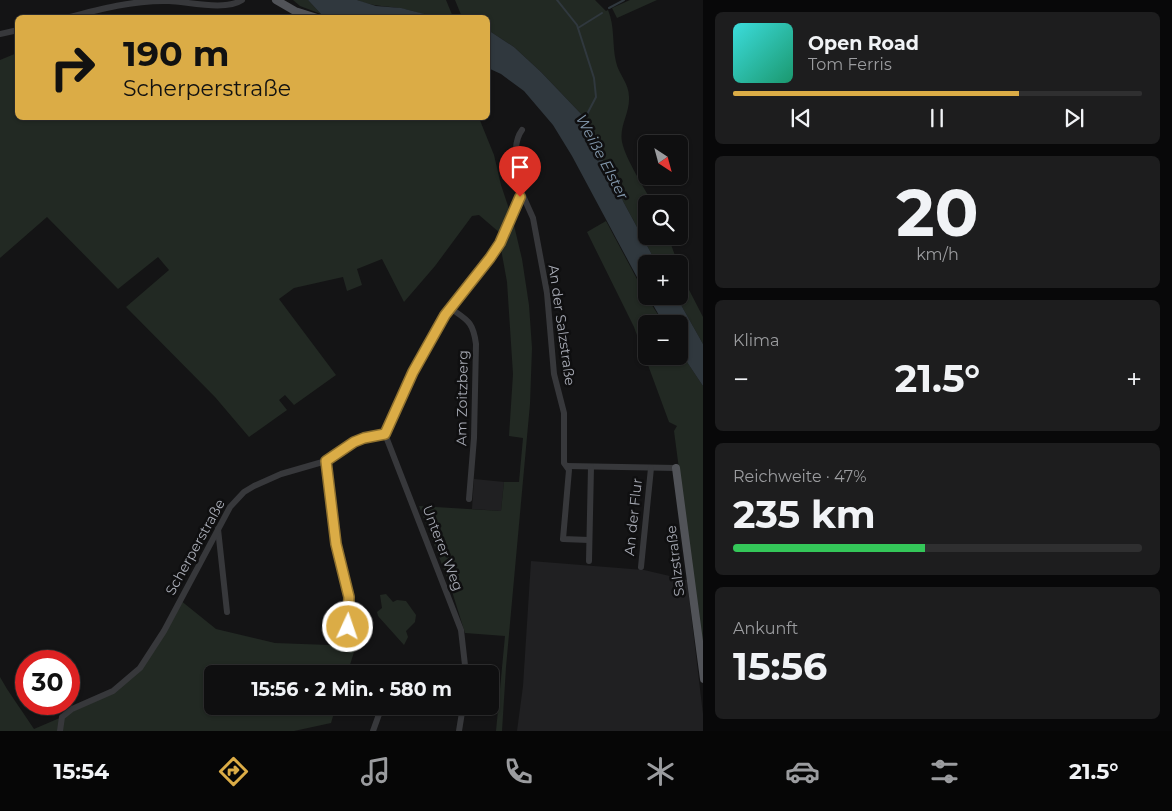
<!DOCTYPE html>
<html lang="de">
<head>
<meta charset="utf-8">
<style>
  :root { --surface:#0f0f10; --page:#1d1d1e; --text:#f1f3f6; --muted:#9b9c9f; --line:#2f2f30; --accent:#dbac46 }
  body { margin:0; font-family:Montserrat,sans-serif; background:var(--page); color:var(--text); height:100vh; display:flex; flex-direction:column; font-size:19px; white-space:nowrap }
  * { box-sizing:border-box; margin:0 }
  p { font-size:16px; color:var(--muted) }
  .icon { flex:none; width:28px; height:28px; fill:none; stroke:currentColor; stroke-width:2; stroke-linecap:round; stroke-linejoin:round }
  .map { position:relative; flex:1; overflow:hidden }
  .details { display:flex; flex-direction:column; gap:12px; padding:12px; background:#080809; width:469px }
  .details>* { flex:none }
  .guide { position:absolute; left:15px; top:15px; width:475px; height:105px; border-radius:8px; box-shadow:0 1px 4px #0004,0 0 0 1px var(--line); background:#dbac46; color:#111; overflow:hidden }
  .needle { width:32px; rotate:144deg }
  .buttons { position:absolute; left:638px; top:135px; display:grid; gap:10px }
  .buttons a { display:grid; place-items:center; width:50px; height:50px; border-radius:8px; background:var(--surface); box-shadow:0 1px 4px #0004,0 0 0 1px var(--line); font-size:25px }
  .speed { position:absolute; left:15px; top:650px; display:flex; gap:10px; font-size:25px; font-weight:700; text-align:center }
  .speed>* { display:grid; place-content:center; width:65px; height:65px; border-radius:50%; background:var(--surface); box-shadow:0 1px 4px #0004,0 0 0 1px var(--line); line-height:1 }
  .speed .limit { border:8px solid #d22; background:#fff; color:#111 }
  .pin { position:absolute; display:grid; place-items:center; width:42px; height:42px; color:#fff; margin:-51px -21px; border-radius:50% 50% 50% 0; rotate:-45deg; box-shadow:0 0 5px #0007 }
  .pin .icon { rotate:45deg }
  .me { position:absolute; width:55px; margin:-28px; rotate:3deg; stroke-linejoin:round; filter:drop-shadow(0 0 4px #0008) }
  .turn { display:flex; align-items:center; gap:18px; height:105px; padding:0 25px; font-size:22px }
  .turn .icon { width:65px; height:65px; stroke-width:2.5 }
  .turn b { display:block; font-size:35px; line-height:42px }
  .big { font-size:38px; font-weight:700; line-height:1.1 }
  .details .widget { flex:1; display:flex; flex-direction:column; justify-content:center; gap:8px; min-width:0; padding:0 18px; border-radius:8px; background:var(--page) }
  .details .dial { align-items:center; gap:0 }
  .dial b { font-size:65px; line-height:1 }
  .song { display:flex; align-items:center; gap:15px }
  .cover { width:60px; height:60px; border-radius:8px; background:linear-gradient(135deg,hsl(180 70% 55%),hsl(160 70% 35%)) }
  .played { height:5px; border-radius:2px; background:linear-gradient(90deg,var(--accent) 70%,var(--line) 70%) }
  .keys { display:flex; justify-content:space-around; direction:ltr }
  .heat { display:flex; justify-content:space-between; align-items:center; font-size:28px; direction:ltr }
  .charge { height:8px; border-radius:4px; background:linear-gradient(90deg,#34c759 47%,var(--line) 0) }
  .trip { position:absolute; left:204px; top:665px; width:295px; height:50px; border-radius:8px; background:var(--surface); box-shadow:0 1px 4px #0004,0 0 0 1px var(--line); font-weight:700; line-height:50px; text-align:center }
  .tab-bar { display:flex; height:80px; justify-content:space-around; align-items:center; background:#060606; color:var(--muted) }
  .tab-bar .icon { width:35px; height:35px }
  .tab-bar .on { color:var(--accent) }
  .tab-bar b { font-size:22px; color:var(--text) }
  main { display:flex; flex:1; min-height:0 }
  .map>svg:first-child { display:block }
</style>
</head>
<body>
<main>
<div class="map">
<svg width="704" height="731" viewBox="0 0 704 731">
  <rect width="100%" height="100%" fill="#141415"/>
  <g fill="#202022">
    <polygon points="474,479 504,482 501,511 472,509"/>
    <polygon points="531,561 644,570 687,580 703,714 703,731 517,731 523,686"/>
  </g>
  <g fill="#222923">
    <polygon points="293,0 308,0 321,14 300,6"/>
    <path d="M357,0H446L453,17C434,20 418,11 399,8C385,6 371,6 357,0Z"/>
    <path d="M455,0H595L606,11L608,10C615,26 612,45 616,62C619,75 629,83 629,97C630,113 619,126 622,142C626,160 644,187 653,204H646V236H668L678,264H657L624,203L604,162L590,141L585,118L541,72L514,47L488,30V18L462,17Z"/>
    <polygon points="630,0 657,0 617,18 612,8"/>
    <polygon points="17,53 18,118 479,118 494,155 501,185 509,209 500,233 479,215 472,216 435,266 404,302 382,259 357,269 362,285 347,291 343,277 294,288 279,299 336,375 294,405 285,395 279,400 287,410 249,437 215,397 126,307 169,270 158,257 118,289 47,217 0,258 0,60"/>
    <polygon points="513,221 522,259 529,305 532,348 530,404 506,667 502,731 496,731 505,636 465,633 450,585 419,506 501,511 504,482 519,482 523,438 509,436 513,374 507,282 501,249"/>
    <polygon points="606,221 646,296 664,324 646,324 646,356 679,356 679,350 703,386 703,652 674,431 677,426 669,422 634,327 587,232"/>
    <polygon points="679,265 686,284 703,317 703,344 676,296 679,296"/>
    <polygon points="386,594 393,602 397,600 406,601 416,615 415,622 406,631 408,637 404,645 378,616 377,612 382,608 380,595"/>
    <polygon points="180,600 216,629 275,643 356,646 347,674 212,674 212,706 336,706 331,723 294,731 0,731 0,677 7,689 34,729 62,717 113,691 140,668"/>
  </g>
  <g fill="#30383e">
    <polygon points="308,0 357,0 376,6 401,8 436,17 337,17 321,14"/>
    <polygon points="488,30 514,47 541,72 585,118 590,141 604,162 624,203 657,264 646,264 646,294 572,156 553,125 524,91 501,74 488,68"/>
    <polygon points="648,296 676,296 703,344 703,386 679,350 679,324 664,324"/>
  </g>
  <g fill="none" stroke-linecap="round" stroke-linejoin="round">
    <g stroke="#30383e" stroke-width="2">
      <polyline points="557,0 577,25 594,78 596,97 584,120"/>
      <polyline points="609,8 624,0"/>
      <polyline points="578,28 602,13"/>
    </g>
    <g stroke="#37383b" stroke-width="6">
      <path d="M66,18C100,9 134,0 169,1C189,2 226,11 242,0"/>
      <polyline points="0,34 18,30"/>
      <polyline points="520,189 533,218 547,293 554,374 564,413 564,463 569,470 563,539 589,540"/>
      <path d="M450,308C467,320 473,321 476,344L474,438L469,499"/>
      <polyline points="385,434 461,630 466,674"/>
      <polyline points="326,461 336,544 349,597 348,627"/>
      <polyline points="567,466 676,468"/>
      <polyline points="218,529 227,612"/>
      <polyline points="589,561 591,467"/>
      <polyline points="641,567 651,468"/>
      <path d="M60,731L62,717L72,709L113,691L140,668L164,631L230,507L244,492L254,486L281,474L326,461L354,442L364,438L385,434C403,393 422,353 445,315C458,294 476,278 490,258C502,242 510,223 517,204C526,181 507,150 522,130"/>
      <polyline points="373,731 382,706"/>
      <polyline points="459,731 463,706"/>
    </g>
    <g stroke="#515358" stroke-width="8">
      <polyline points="276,0 295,11 317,18"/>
      <polyline points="676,468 704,679"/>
    </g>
  </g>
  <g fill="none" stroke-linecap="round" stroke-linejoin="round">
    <g stroke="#8e702e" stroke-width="12">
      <polyline id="route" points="348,627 349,597 336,544 326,461 354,442 364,438 385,434 413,372 445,315 490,258 500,243 520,197"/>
    </g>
    <use href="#route" stroke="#dbac46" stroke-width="9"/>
  </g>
  <g text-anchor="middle" stroke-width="5" stroke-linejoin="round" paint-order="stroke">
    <g font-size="14" fill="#a7aab4" stroke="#0f0f10">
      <text transform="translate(562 325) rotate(82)" y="5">An der Salzstraße</text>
      <text transform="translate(462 398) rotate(-89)" y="5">Am Zoitzberg</text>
      <text transform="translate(633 517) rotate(-84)" y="5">An der Flur</text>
      <text transform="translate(195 547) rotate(-61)" y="5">Scherperstraße</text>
      <text transform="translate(443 548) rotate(69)" y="5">Unterer Weg</text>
      <text transform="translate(675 561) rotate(-97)" y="5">Salzstraße</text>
    </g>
    <g font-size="15" font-style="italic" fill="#8297ab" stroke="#0f0f10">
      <text transform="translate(602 157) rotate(62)" y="5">Weiße Elster</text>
    </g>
  </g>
</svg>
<div class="buttons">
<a><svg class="needle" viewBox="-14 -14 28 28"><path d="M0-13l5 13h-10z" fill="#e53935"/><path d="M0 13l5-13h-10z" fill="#9b9c9f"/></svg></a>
<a><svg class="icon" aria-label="search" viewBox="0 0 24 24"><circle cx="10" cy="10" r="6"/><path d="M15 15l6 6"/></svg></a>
<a>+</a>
<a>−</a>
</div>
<div class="speed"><div class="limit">30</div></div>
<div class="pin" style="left:520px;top:197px;background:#d93025"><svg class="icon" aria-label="arrive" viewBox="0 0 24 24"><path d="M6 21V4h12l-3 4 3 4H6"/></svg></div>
<svg class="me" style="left:348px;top:627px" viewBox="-20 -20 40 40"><circle r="17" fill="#dbac46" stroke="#fff" stroke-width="3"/><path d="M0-11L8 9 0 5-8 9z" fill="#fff"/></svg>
<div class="trip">15:56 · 2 Min. · 580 m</div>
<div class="guide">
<div class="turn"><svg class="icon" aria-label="right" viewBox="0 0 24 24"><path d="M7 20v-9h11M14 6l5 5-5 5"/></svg><div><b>190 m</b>Scherperstraße</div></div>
</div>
</div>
<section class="details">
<div class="widget">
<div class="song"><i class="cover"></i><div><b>Open Road</b><p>Tom Ferris</p></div></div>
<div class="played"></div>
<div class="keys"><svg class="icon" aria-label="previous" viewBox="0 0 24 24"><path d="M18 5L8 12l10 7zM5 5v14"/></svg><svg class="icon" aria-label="pause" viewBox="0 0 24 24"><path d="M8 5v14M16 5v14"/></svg><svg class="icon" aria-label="next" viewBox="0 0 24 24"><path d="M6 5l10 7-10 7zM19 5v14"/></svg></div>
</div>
<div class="widget dial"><b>20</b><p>km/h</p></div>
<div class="widget"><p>Klima</p>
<div class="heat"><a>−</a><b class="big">21.5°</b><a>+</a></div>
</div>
<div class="widget"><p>Reichweite · 47%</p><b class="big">235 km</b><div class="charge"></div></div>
<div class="widget"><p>Ankunft</p><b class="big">15:56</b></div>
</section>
</main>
<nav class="tab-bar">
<b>15:54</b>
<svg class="icon on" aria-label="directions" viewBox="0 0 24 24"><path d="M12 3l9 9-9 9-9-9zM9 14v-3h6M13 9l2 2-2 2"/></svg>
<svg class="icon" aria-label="music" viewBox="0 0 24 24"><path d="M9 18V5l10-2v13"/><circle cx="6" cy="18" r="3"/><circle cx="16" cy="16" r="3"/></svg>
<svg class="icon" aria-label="phone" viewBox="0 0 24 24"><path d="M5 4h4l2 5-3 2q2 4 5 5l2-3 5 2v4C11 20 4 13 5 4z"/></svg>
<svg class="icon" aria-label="climate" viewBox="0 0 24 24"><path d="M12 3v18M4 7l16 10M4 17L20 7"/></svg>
<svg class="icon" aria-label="car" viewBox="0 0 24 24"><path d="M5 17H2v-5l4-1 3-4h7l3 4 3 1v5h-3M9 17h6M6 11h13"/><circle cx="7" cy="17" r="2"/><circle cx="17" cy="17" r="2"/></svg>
<svg class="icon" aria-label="filters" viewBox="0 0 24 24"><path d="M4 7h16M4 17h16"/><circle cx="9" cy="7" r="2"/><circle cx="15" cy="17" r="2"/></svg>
<b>21.5°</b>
</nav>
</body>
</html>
